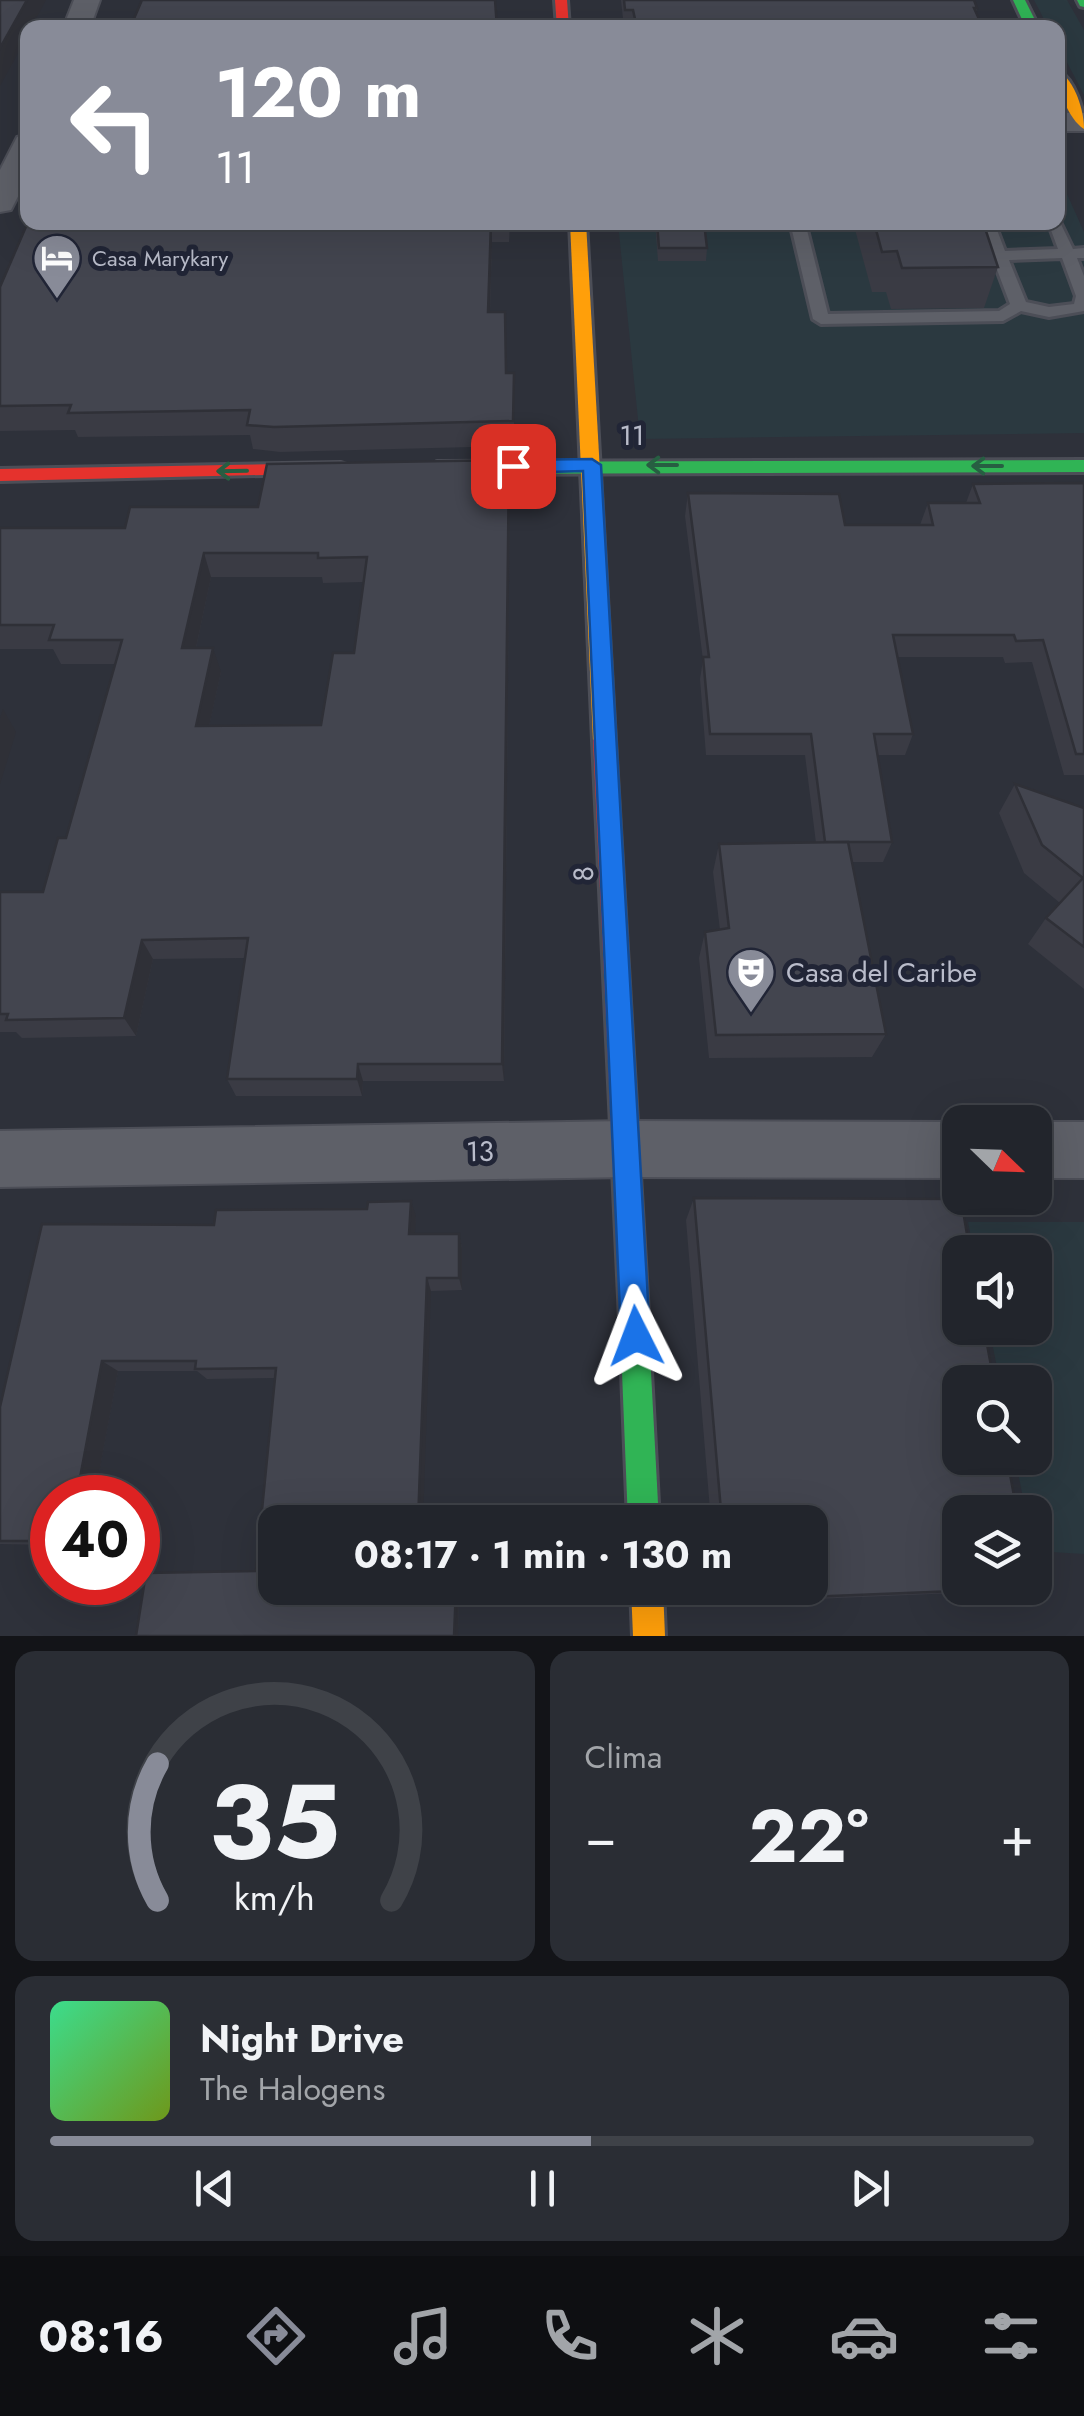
<!DOCTYPE html>
<html lang="es">
<head>
<meta charset="utf-8">
<style>
  :root { --surface:#22252c; --page:#2a2d34; --text:#f1f3f6; --muted:#a2a5a9; --line:#3f4248; --accent:#888b98 }
  body { margin:0; font-family:Jost,sans-serif; background:var(--page); color:var(--text); height:100vh; display:flex; flex-direction:column; font-size:38px; white-space:nowrap }
  * { box-sizing:border-box; margin:0 }
  p { font-size:32px; color:var(--muted) }
  .icon { flex:none; width:55px; height:55px; fill:none; stroke:currentColor; stroke-width:2; stroke-linecap:round; stroke-linejoin:round }
  .map { position:relative; height:1636px; overflow:hidden }
  .panel { display:flex; flex-direction:column; gap:15px; padding:15px; background:#131418; flex:1 }
  .panel>* { flex:none }
  .guide { position:absolute; left:20px; top:20px; width:1045px; height:210px; border-radius:20px; box-shadow:0 10px 40px #0002,0 0 0 2px var(--line); background:#888b98; color:#fff; overflow:hidden }
  .needle { width:65px; rotate:113deg }
  .buttons { position:absolute; left:942px; top:1105px; display:grid; gap:20px }
  .buttons a { display:grid; place-items:center; width:110px; height:110px; border-radius:20px; background:var(--surface); box-shadow:0 10px 40px #0002,0 0 0 2px var(--line); font-size:50px }
  .speed { position:absolute; left:30px; top:1475px; display:flex; gap:20px; font-size:50px; font-weight:700; text-align:center }
  .speed>* { display:grid; place-content:center; width:130px; height:130px; border-radius:50%; background:var(--surface); box-shadow:0 10px 40px #0002,0 0 0 2px var(--line); line-height:1 }
  .speed .limit { border:15px solid #d22; background:#fff; color:#111 }
  .pin { position:absolute; display:grid; place-items:center; width:85px; height:85px; color:#fff; margin:-42px; border-radius:20px; box-shadow:0 5px 15px #0006 }
  .me { position:absolute; width:110px; margin:-55px; rotate:357deg; stroke-linejoin:round; filter:drop-shadow(0 0 8px #0008) }
  .turn { display:flex; align-items:center; gap:35px; height:210px; padding:0 30px; font-size:45px }
  .turn .icon { width:130px; height:130px; stroke-width:2.5 }
  .turn b { display:block; font-size:70px; line-height:85px }
  .big { font-size:75px; font-weight:700; line-height:1.1 }
  .panel .widget { flex:1; display:flex; flex-direction:column; justify-content:center; gap:15px; min-width:0; padding:0 35px; border-radius:20px; background:var(--page) }
  .panel .dial { align-items:center; gap:0 }
  .dial svg { height:260px; overflow:visible; fill:none; stroke:var(--line); stroke-width:7; stroke-linecap:round; text-anchor:middle }
  .dial text { fill:var(--text); stroke:none }
  .song { display:flex; align-items:center; gap:30px }
  .cover { width:120px; height:120px; border-radius:15px; background:linear-gradient(135deg,hsl(150 70% 55%),hsl(80 70% 35%)) }
  .played { height:10px; border-radius:5px; background:linear-gradient(90deg,var(--accent) 55%,var(--line) 55%) }
  .keys { display:flex; justify-content:space-around; direction:ltr }
  .heat { display:flex; justify-content:space-between; align-items:center; font-size:55px; direction:ltr }
  .panel .tiles { flex:1; display:grid; gap:15px; grid-template-columns:1fr 1fr }
  .widget:last-child { grid-column:span 2 }
  .trip { position:absolute; left:258px; top:1505px; width:570px; height:100px; border-radius:20px; background:var(--surface); box-shadow:0 10px 40px #0002,0 0 0 2px var(--line); font-weight:700; line-height:100px; text-align:center }
  .menu { display:flex; height:160px; justify-content:space-around; align-items:center; background:#0e0f12; color:var(--muted) }
  .menu .icon { width:70px; height:70px }
  .menu .active { color:var(--accent) }
  .menu b { font-size:45px; color:var(--text) }
  .map>svg:first-child { display:block }
</style>
</head>
<body>
<div class="map">
<svg width="1084" height="1636" viewBox="0 0 1084 1636">
  <rect width="100%" height="100%" fill="#2e313a"/>
  <g fill="#2b3940">
    <polygon points="1034,0 1067,0 1084,30 1084,95 1058,45 1058,28 1048,27"/>
    <polygon points="1058,174 1084,232 1084,433 640,439 618,223 1058,222"/>
    <polygon points="968,1222 1084,1222 1084,1554 1035,1551 1035,1512 1026,1512 1015,1458 1035,1458 1035,1382 1000,1382 989,1328 1035,1328 1035,1252 974,1252"/>
  </g>
  <g fill="none" stroke-linecap="round" stroke-linejoin="round">
    <g stroke="#4c4e57" stroke-width="6">
      <path id="lane" d="M1058,218L1073,249L1084,248V258H1077L1084,276V311L1049,317L1021,311L1003,321L821,324L813,319L790,222H805L828,314L999,311L1010,304L979,222H994L1005,251L1058,249L1048,222H1058ZM1062,258L1076,296L1074,304L1049,307L1026,302L1009,260Z"/>
    </g>
    <g stroke="#4c4e57" stroke-width="4">
      <g id="street">
        <polygon points="74,0 100,0 90,28 63,28"/>
        <rect x="1058" y="113" width="26" height="18"/>
        <polygon points="28,134 28,177 11,210 0,212 0,170 17,137"/>
        <polygon points="627,1121 960,1122 960,1178 627,1177 0,1187 0,1131"/>
        <rect x="1035" y="1122" width="49" height="56"/>
      </g>
    </g>
    <g stroke="#4c4e57" stroke-width="6">
      <g id="fast">
        <polygon points="1013,0 1025,0 1039,28 1026,28"/>
        <polygon points="1077,0 1084,0 1084,7 1080,6"/>
        <polygon points="1084,460 1084,472 437,474 428,468 437,462"/>
        <polygon points="633,1283 643,1287 647,1297 659,1522 628,1522 619,1297 623,1287"/>
      </g>
    </g>
    <g stroke="#4c4e57" stroke-width="6">
      <g id="slow">
        <path d="M1058,70C1075,81 1084,110 1084,129C1068,119 1057,88 1058,70Z"/>
        <polygon points="570,222 586,222 615,740 604,749 593,740"/>
        <polygon points="631,1588 663,1588 665,1636 633,1636"/>
      </g>
    </g>
    <g stroke="#4c4e57" stroke-width="6">
      <g id="jam">
        <polygon points="555,0 567,0 569,28 557,28"/>
        <polygon points="341,463 347,465 347,473 0,481 0,469"/>
        <polygon points="604,731 615,740 647,1297 643,1307 633,1311 623,1307 619,1297 593,740"/>
      </g>
    </g>
    <use href="#lane" fill="#5e6068" fill-rule="evenodd"/>
    <use href="#street" fill="#5e6068" fill-rule="evenodd"/>
    <use href="#fast" fill="#30b455" fill-rule="evenodd"/>
    <use href="#slow" fill="#ff9f0a" fill-rule="evenodd"/>
    <use href="#jam" fill="#e5322d" fill-rule="evenodd"/>
  </g>
  <g fill="#3a3b44" fill-rule="evenodd">
    <polygon points="621,0 974,0 977,8 976,13 983,28 624,28"/>
    <polygon points="28,222 510,222 509,242 492,242 490,312 506,373 514,373 514,446 280,452 253,449 250,435 78,437 75,430 0,431 0,287"/>
    <polygon points="655,222 704,222 707,248 706,261 658,261"/>
    <polygon points="853,222 983,222 998,267 984,308 891,309 886,292 872,292"/>
    <polygon points="1084,483 1084,775 1064,775 1032,662 1005,663 1003,657 897,657 913,734 905,755 877,755 892,842 883,862 852,862 886,1034 872,1057 709,1058 699,958 705,932 720,930 713,872 719,844 816,843 805,755 706,755 700,679 703,660 685,516 688,493 845,525 920,525 928,503 966,503 973,484"/>
    <path d="M510,485L504,1081H363L362,1096H236L227,1079L245,958L153,959L136,1036L22,1038L16,1032H0V892H43L66,838L115,664H61L53,649H0V528H125L258,507ZM211,577H322L323,583L363,582L354,653L321,725L209,726L221,672L196,648Z"/>
    <polygon points="1015,784 1084,808 1084,989 1028,944 1046,918 1060,903 1024,873 999,813"/>
    <polygon points="694,1198 1030,1588 1002,1591 718,1603 717,1588 810,1588 810,1522 711,1522 686,1220"/>
    <polygon points="416,1216 414,1234 459,1234 462,1248 462,1290 431,1291 275,1522 459,1588 458,1636 136,1636 256,1571 275,1378 207,1379 197,1371 118,1371 97,1483 135,1489 134,1498 52,1498 52,1545 0,1544 0,1407 214,1225"/>
  </g>
  <g fill="#2f3037">
    <polygon points="27,0 46,0 31,28 28,28 28,35 0,86 0,48"/>
    <polygon points="491,222 492,242 489,337 488,312"/>
    <polygon points="509,460 510,485 504,1081 502,1064"/>
    <polygon points="204,553 211,577 191,671 182,648"/>
    <polygon points="213,648 221,672 204,749 196,726"/>
    <polygon points="3,709 16,732 0,784 0,718"/>
    <polygon points="142,940 153,959 136,1036 124,1018"/>
    <polygon points="358,1064 363,1081 362,1096 357,1079"/>
    <polygon points="411,1201 416,1216 414,1248 409,1234"/>
    <polygon points="459,1234 462,1248 462,1290 459,1278"/>
    <polygon points="427,1278 431,1291 423,1522 418,1522"/>
    <polygon points="102,1361 118,1371 96,1489 79,1483"/>
    <polygon points="119,1483 135,1489 134,1498 117,1498"/>
    <polygon points="456,1588 459,1588 458,1636 454,1636"/>
  </g>
  <g fill="#43454f" stroke="#2f3037" stroke-width="2.5" fill-rule="evenodd">
    <polygon points="0,0 27,0 0,48"/>
    <polygon points="142,0 495,0 497,28 130,28"/>
    <polygon points="624,0 974,0 977,8 974,8 983,28 637,28 633,10 625,10"/>
    <polygon points="28,222 491,222 488,312 505,312 506,373 514,373 513,421 274,427 247,425 250,410 68,413 71,405 0,406 0,287"/>
    <polygon points="657,222 704,222 707,248 659,248"/>
    <polygon points="874,222 983,222 998,267 902,268 897,251 882,252"/>
    <path d="M509,460L502,1064H358L357,1079H227L248,938L142,940L124,1018L6,1020L8,1014H0V892H43L58,838H66L122,640H49L54,625H0V528H125L130,507H258L267,464ZM204,553H318V558L367,557L354,653H333L321,725L196,726L213,648H182Z"/>
    <polygon points="1084,483 1084,754 1076,754 1043,640 1016,641 1014,635 893,635 913,734 874,734 892,842 825,842 811,734 710,734 703,657 709,657 688,493 839,494 845,525 933,525 928,503 980,503 973,484"/>
    <polygon points="1015,784 1084,808 1084,947 1046,918 1083,878 1042,845"/>
    <polygon points="848,842 886,1034 716,1035 705,932 729,928 719,844"/>
    <polygon points="694,1198 961,1199 970,1252 960,1252 960,1328 984,1328 994,1382 960,1382 960,1458 1007,1458 1017,1512 960,1512 960,1588 1030,1588 729,1600 728,1588 810,1588 810,1522 722,1522"/>
    <polygon points="411,1201 409,1234 459,1234 459,1278 427,1278 418,1522 275,1522 275,1588 456,1588 454,1636 136,1636 146,1573 256,1571 276,1368 195,1369 196,1361 102,1361 79,1483 119,1483 117,1498 52,1498 52,1541 0,1541 0,1407 42,1224 214,1225 216,1210 367,1209 368,1202"/>
  </g>
  <defs><path id="oneway-shaft" d="M-6 0H5M1.5-3L5.5 0L1.5 3" fill="none" stroke-width="1.6" stroke-linecap="round" stroke-linejoin="round" transform="scale(2.5)"/></defs>
  <g stroke="#275e42">
    <use href="#oneway-shaft" transform="translate(662 465) rotate(-180)"/>
    <use href="#oneway-shaft" transform="translate(987 466) rotate(-180)"/>
    <use href="#oneway-shaft" transform="translate(232 471) rotate(179)"/>
  </g>
  <polygon fill="#1a73e8" stroke="#114b97" stroke-width="2.5" points="592,459 601,465 650,1336 646,1346 636,1350 625,1346 621,1336 583,471 513,473 504,466 513,460"/>
  <defs>
    <g id="hotel-pin" transform="scale(2.5)"><path d="M0 17L-7.5 6A9.5 9.5 0 1 1 7.5 6Z" fill="#888b98" stroke="#212536"/><path d="M-6-4.5h1.5V1H6V5H4.5V3h-9V5H-6ZM-4 0a1.8 1.8 0 1 1 3.6 0ZM.5 0V-2.5h3Q6-2.5 6 0Z" fill="#fff"/></g>
    <g id="theatre-pin" transform="scale(2.5)"><path d="M0 17L-7.5 6A9.5 9.5 0 1 1 7.5 6Z" fill="#888b98" stroke="#212536"/><path d="M-5-5.5Q0-4 5-5.5V0Q5 5 0 6Q-5 5-5 0ZM-3.3-2.5H-1v1.5H-3.3ZM1-2.5H3.3v1.5H1ZM-2.8 1Q0 5.5 2.8 1Z" fill="#fff"/></g>
  </defs>
  <g fill-rule="evenodd">
    <use href="#hotel-pin" x="57" y="258"/>
    <use href="#theatre-pin" x="751" y="972"/>
  </g>
  <g text-anchor="middle" stroke-width="10" stroke-linejoin="round" paint-order="stroke">
    <g font-size="22" fill="#b9bcca" stroke="#212536" text-anchor="start">
      <text x="92" y="266">Casa Marykary</text>
    </g>
    <g font-size="28" fill="#b9bcca" stroke="#212536">
      <text x="632" y="445">11</text>
      <text transform="translate(583 874) rotate(-93)" y="10">8</text>
      <text transform="translate(480 1151) rotate(-1)" y="10">13</text>
    </g>
    <g font-size="28" fill="#b9bcca" stroke="#212536" text-anchor="start">
      <text x="786" y="982">Casa del Caribe</text>
    </g>
  </g>
</svg>
<div class="buttons">
<a><svg class="needle" viewBox="-14 -14 28 28"><path d="M0-13l5 13h-10z" fill="#e53935"/><path d="M0 13l5-13h-10z" fill="#a2a5a9"/></svg></a>
<a><svg class="icon" aria-label="sound" viewBox="0 0 24 24"><path d="M4 9h4l5-4v14l-5-4H4zM17 9q2 3 0 6"/></svg></a>
<a><svg class="icon" aria-label="search" viewBox="0 0 24 24"><circle cx="10" cy="10" r="6"/><path d="M15 15l6 6"/></svg></a>
<a><svg class="icon" aria-label="layers" viewBox="0 0 24 24"><path d="M12 4l9 5-9 5-9-5zM3 14l9 5 9-5"/></svg></a>
</div>
<div class="speed"><div class="limit">40</div></div>
<div class="pin" style="left:513px;top:466px;background:#d93025"><svg class="icon" aria-label="arrive" viewBox="0 0 24 24"><path d="M6 21V4h12l-3 4 3 4H6"/></svg></div>
<svg class="me" style="left:636px;top:1336px" viewBox="-20 -20 40 40"><path d="M0-17L14 15 0 8-14 15z" fill="#1a73e8" stroke="#fff" stroke-width="4"/></svg>
<div class="trip">08:17 · 1 min · 130 m</div>
<div class="guide">
<div class="turn"><svg class="icon" aria-label="left" viewBox="0 0 24 24"><path d="M17 20v-9H6M10 6l-5 5 5 5"/></svg><div><b>120 m</b>11</div></div>
</div>
</div>
<section class="panel">
<div class="tiles">
<div class="widget dial"><svg viewBox="0 0 100 80">
<path d="M14 69A42 42 0 1 1 86 69"/>
<path d="M14 69A42 42 0 0 1 14 27" stroke="#888b98"/>
<text x="50" y="56" font-size="32" font-weight="700">35</text>
<text x="50" y="72" font-size="11">km/h</text>
</svg></div>
<div class="widget"><p>Clima</p>
<div class="heat"><a>−</a><b class="big">22°</b><a>+</a></div>
</div>
<div class="widget">
<div class="song"><i class="cover"></i><div><b>Night Drive</b><p>The Halogens</p></div></div>
<div class="played"></div>
<div class="keys"><svg class="icon" aria-label="previous" viewBox="0 0 24 24"><path d="M18 5L8 12l10 7zM5 5v14"/></svg><svg class="icon" aria-label="pause" viewBox="0 0 24 24"><path d="M8 5v14M16 5v14"/></svg><svg class="icon" aria-label="next" viewBox="0 0 24 24"><path d="M6 5l10 7-10 7zM19 5v14"/></svg></div>
</div>
</div>
</section>
<nav class="menu">
<b>08:16</b>
<svg class="icon active" aria-label="directions" viewBox="0 0 24 24"><path d="M12 3l9 9-9 9-9-9zM9 14v-3h6M13 9l2 2-2 2"/></svg>
<svg class="icon" aria-label="music" viewBox="0 0 24 24"><path d="M9 18V5l10-2v13"/><circle cx="6" cy="18" r="3"/><circle cx="16" cy="16" r="3"/></svg>
<svg class="icon" aria-label="phone" viewBox="0 0 24 24"><path d="M5 4h4l2 5-3 2q2 4 5 5l2-3 5 2v4C11 20 4 13 5 4z"/></svg>
<svg class="icon" aria-label="climate" viewBox="0 0 24 24"><path d="M12 3v18M4 7l16 10M4 17L20 7"/></svg>
<svg class="icon" aria-label="car" viewBox="0 0 24 24"><path d="M5 17H2v-5l4-1 3-4h7l3 4 3 1v5h-3M9 17h6M6 11h13"/><circle cx="7" cy="17" r="2"/><circle cx="17" cy="17" r="2"/></svg>
<svg class="icon" aria-label="filters" viewBox="0 0 24 24"><path d="M4 7h16M4 17h16"/><circle cx="9" cy="7" r="2"/><circle cx="15" cy="17" r="2"/></svg>
</nav>
</body>
</html>
